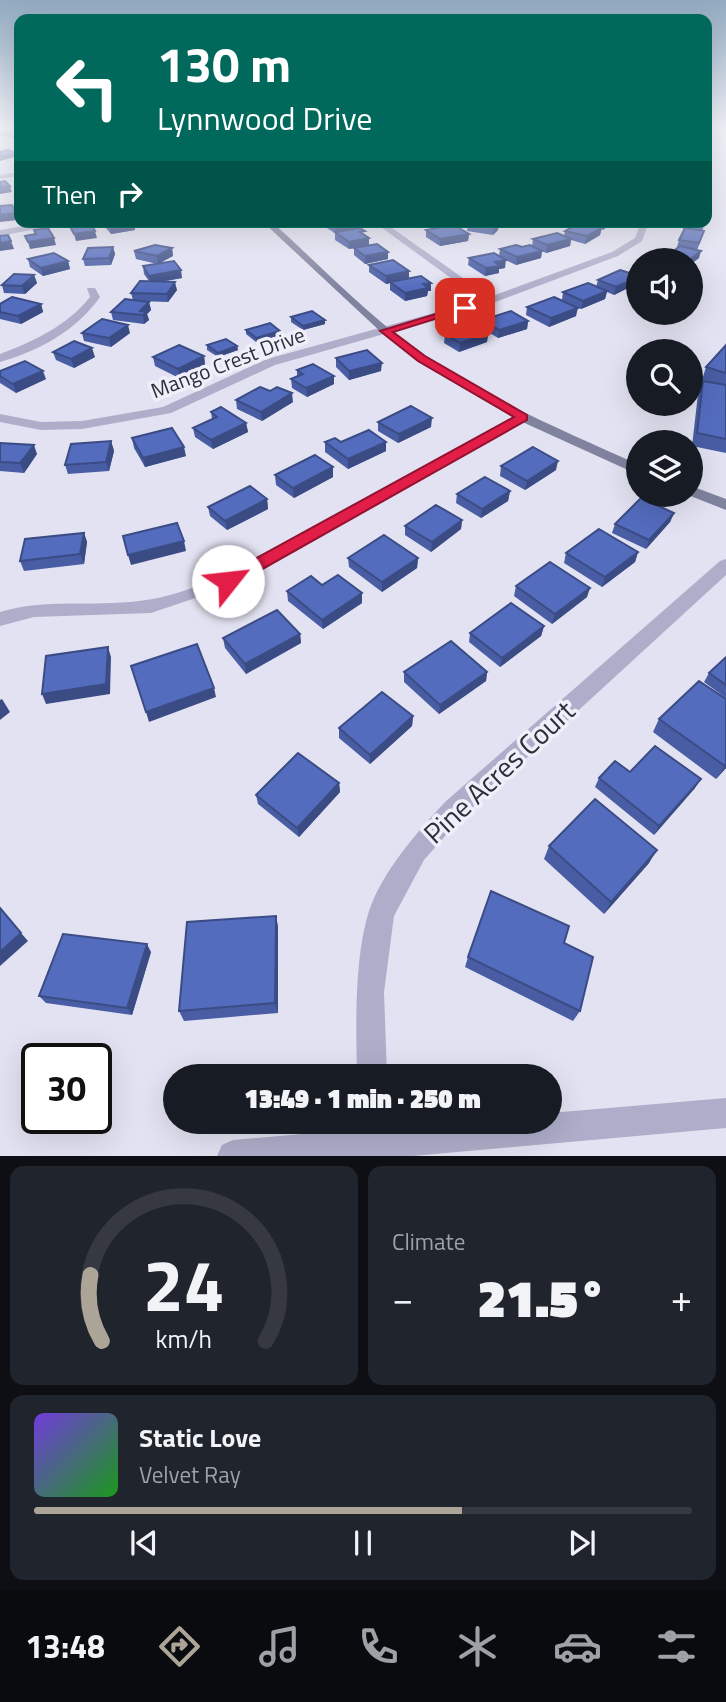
<!DOCTYPE html>
<html lang="en">
<head>
<meta charset="utf-8">
<style>
  :root { --surface:#171b24; --page:#20242c; --text:#f1f3f6; --muted:#9ea1a6; --line:#363941; --accent:#ada498 }
  body { margin:0; font-family:"Titillium Web",sans-serif; background:var(--page); color:var(--text); height:100vh; display:flex; flex-direction:column; font-size:26px; white-space:nowrap }
  * { box-sizing:border-box; margin:0 }
  p { font-size:23px; color:var(--muted) }
  .icon { flex:none; width:38px; height:38px; fill:none; stroke:currentColor; stroke-width:2; stroke-linecap:round; stroke-linejoin:round }
  .map { position:relative; height:1156px; overflow:hidden }
  .side { display:flex; flex-direction:column; gap:10px; padding:10px; background:#0d0f14; flex:1 }
  .side>* { flex:none }
  .banner { position:absolute; left:14px; top:14px; width:698px; height:214px; border-radius:14px; box-shadow:0 7px 28px #0002; background:#00695c; color:#fff; overflow:hidden }
  .buttons { position:absolute; left:626px; top:248px; display:grid; gap:14px }
  .buttons a { display:grid; place-items:center; width:77px; height:77px; border-radius:50%; background:var(--surface); box-shadow:0 7px 28px #0002; font-size:35px }
  .speed { position:absolute; left:21px; top:1043px; display:flex; gap:14px; font-size:35px; font-weight:700; text-align:center }
  .speed>* { display:grid; place-content:center; width:91px; height:91px; border-radius:50%; background:var(--surface); box-shadow:0 7px 28px #0002; line-height:1 }
  .speed .limit { border:4px solid #111; border-radius:10px; background:#fff; color:#111 }
  .pin { position:absolute; display:grid; place-items:center; width:60px; height:60px; color:#fff; margin:-30px; border-radius:14px; box-shadow:0 4px 10px #0006 }
  .me { position:absolute; width:77px; margin:-38px; rotate:61deg; stroke-linejoin:round; filter:drop-shadow(0 0 5px #0008) }
  .turn { display:flex; align-items:center; gap:24px; height:147px; padding:0 28px; font-size:32px }
  .turn .icon { width:91px; height:91px; stroke-width:2.5 }
  .turn b { display:block; font-size:49px; line-height:60px }
  .then { display:flex; align-items:center; height:66px; padding:0 28px; background:#0003; gap:14px; font-size:26px }
  .big { font-size:52px; font-weight:800; line-height:1.1 }
  .side .card { flex:1; display:flex; flex-direction:column; justify-content:center; gap:10px; min-width:0; padding:0 24px; border-radius:14px; background:var(--page) }
  .side .dial { align-items:center; gap:0 }
  .dial svg { height:182px; overflow:visible; fill:none; stroke:var(--line); stroke-width:7; stroke-linecap:round; text-anchor:middle }
  .dial text { fill:var(--text); stroke:none }
  .song { display:flex; align-items:center; gap:21px }
  .cover { width:84px; height:84px; border-radius:10px; background:linear-gradient(135deg,hsl(260 70% 55%),hsl(120 70% 35%)) }
  .played { height:7px; border-radius:4px; background:linear-gradient(90deg,var(--accent) 65%,var(--line) 65%) }
  .keys { display:flex; justify-content:space-around; direction:ltr }
  .heat { display:flex; justify-content:space-between; align-items:center; font-size:38px; direction:ltr }
  .side .tiles { flex:1; display:grid; gap:10px; grid-template-columns:1fr 1fr }
  .card:last-child { grid-column:span 2 }
  .trip { position:absolute; left:163px; top:1064px; width:399px; height:70px; border-radius:35px; background:var(--surface); box-shadow:0 7px 28px #0002; font-weight:800; line-height:70px; text-align:center }
  .menu { display:flex; height:112px; justify-content:space-around; align-items:center; background:#090b0e; color:var(--muted) }
  .menu .icon { width:49px; height:49px }
  .menu .selected { color:var(--accent) }
  .menu b { font-size:32px; color:var(--text) }
  .map>svg:first-child { display:block }
</style>
</head>
<body>
<div class="map">
<svg width="726" height="1156" viewBox="0 0 726 1156">
  <rect width="100%" height="100%" fill="#e3e2f2"/>
  <g fill="none" stroke-linecap="round" stroke-linejoin="round">
    <g fill="#aeaeca" fill-rule="evenodd">
      <polygon points="19,172 19,176 0,179 0,175"/>
      <polygon points="50,222 71,222 0,236 0,230"/>
      <polygon points="374,222 415,222 392,228 490,297 612,252 635,238 641,222 649,222 642,241 618,256 493,303 275,365 171,413 82,429 41,430 0,422 0,414 41,422 82,421 163,407 267,359 481,300"/>
      <path d="M87,288H95L100,297C77,330 39,351 0,362V354C34,341 67,326 90,297Z"/>
      <path d="M523,413L528,414V420L234,585L151,613L34,617L0,626V612C46,598 92,607 139,601C168,598 195,587 222,577Z"/>
      <path d="M726,559V575L461,818L424,860L394,916L384,992L387,1076H357C356,1027 354,958 369,911C382,872 417,832 445,802L720,561Z"/>
      <polygon points="726,1098 726,1128 413,1156 217,1156 222,1145 233,1140 358,1129 358,1122 388,1122 389,1127 446,1122 550,1122 550,1113"/>
    </g>
    <g fill="#7f839e" fill-rule="evenodd">
      <polygon points="0,131 19,137 19,141 0,135"/>
      <path d="M263,222H272C322,267 370,318 425,356C491,401 567,432 639,465V475L518,420L418,362L382,333Z"/>
      <polygon points="691,486 726,499 726,510 688,495 691,495"/>
    </g>
  </g>
  <g fill="#485da3">
    <polygon points="104,222 133,222 135,230 111,234 105,227"/>
    <polygon points="320,222 351,222 353,229 365,235 369,245 388,259 365,264 354,255 354,248 349,249 335,240 335,233 320,224"/>
    <polygon points="494,222 498,230 493,235 467,231 468,224"/>
    <polygon points="587,222 609,222 604,230 601,229 600,235 585,244 571,240 570,246 546,253 542,251 541,258 516,265 505,260 505,268 499,269 499,273 485,276 468,265 469,258 499,256 500,249 532,246 533,239 564,236 565,231 587,224"/>
    <polygon points="683,222 704,222 702,238 697,250 699,258 691,264 691,261 667,261 668,255 678,248 677,247 679,240 683,231"/>
    <polygon points="426,230 469,234 468,241 440,246 426,237"/>
    <polygon points="113,247 115,254 111,265 85,266 83,259"/>
    <polygon points="172,248 173,256 159,263 182,278 161,282 177,290 168,302 139,301 149,302 151,310 147,314 149,320 144,324 113,320 111,312 133,300 131,293 149,281 144,274 143,266 157,264 136,259 134,251"/>
    <polygon points="28,259 68,261 70,269 43,276 30,267"/>
    <polygon points="369,265 409,271 409,278 431,283 431,291 428,291 427,296 405,301 390,290 390,283 386,284 369,272"/>
    <polygon points="639,267 639,290 638,290 630,287 614,295 607,292 605,299 581,309 562,300 563,292 596,287 598,280 633,274 634,269"/>
    <polygon points="34,275 37,283 25,294 4,293 2,285"/>
    <polygon points="0,304 41,304 43,312 21,324 0,319"/>
    <polygon points="527,307 576,316 549,327 526,315"/>
    <polygon points="291,317 325,320 325,324 303,330 291,322"/>
    <polygon points="483,320 528,321 527,329 498,338 482,328"/>
    <polygon points="246,330 280,331 280,335 256,342 246,334"/>
    <polygon points="82,333 130,333 111,347 84,341"/>
    <polygon points="445,334 488,334 487,342 459,352 444,343"/>
    <polygon points="207,345 237,346 238,350 218,357 207,350"/>
    <polygon points="726,345 726,453 692,446 698,394 703,381 710,382 702,380 706,367"/>
    <polygon points="53,352 95,357 74,368 56,360"/>
    <polygon points="204,356 205,365 179,378 155,366 153,357"/>
    <polygon points="336,358 381,371 349,380 336,367"/>
    <polygon points="297,370 334,376 334,384 307,397 292,388 291,379 297,377"/>
    <polygon points="0,371 46,379 16,393 0,383"/>
    <polygon points="236,400 293,402 262,421 237,409"/>
    <polygon points="211,412 246,423 248,432 213,449 195,437 193,428 212,419"/>
    <polygon points="378,422 431,427 398,443 378,431"/>
    <polygon points="132,438 186,456 145,467 134,448"/>
    <polygon points="111,441 114,451 109,471 68,474 65,465"/>
    <polygon points="325,442 386,442 386,451 348,469 325,452"/>
    <polygon points="0,443 37,454 24,473 0,471"/>
    <polygon points="501,466 556,470 525,490 500,476"/>
    <polygon points="275,475 333,477 294,498 276,485"/>
    <polygon points="510,491 508,501 481,518 456,503 457,494"/>
    <polygon points="267,499 268,509 227,530 210,516 208,507"/>
    <polygon points="674,513 670,522 646,549 612,533 615,524"/>
    <polygon points="462,520 461,529 431,552 405,535 405,526"/>
    <polygon points="84,533 87,542 84,564 24,571 20,561"/>
    <polygon points="638,552 635,562 602,587 564,563 566,553"/>
    <polygon points="348,558 418,558 417,568 382,592 349,567"/>
    <polygon points="322,585 362,593 362,603 323,629 288,601 287,591"/>
    <polygon points="516,586 587,597 552,624 514,596"/>
    <polygon points="544,626 541,636 500,667 469,642 470,633"/>
    <polygon points="300,634 301,643 246,674 225,648 223,638"/>
    <polygon points="726,657 726,698 704,682 709,673"/>
    <polygon points="404,672 487,672 486,681 439,714 404,682"/>
    <polygon points="726,699 726,768 716,779 653,732 659,719"/>
    <polygon points="413,716 412,726 370,764 339,738 339,728"/>
    <polygon points="630,772 695,788 654,835 595,787 599,778"/>
    <polygon points="339,783 340,792 299,837 258,804 256,795"/>
    <polygon points="549,846 649,863 604,914 544,859"/>
    <polygon points="276,916 278,927 278,1013 184,1021 179,1011"/>
    <polygon points="564,943 580,1011 573,1021 465,967 468,957"/>
    <polygon points="151,952 132,1015 46,1003 39,996"/>
  </g>
  <g fill="#3b4c85">
    <polygon points="17,153 18,156 0,161 0,157"/>
    <polygon points="10,186 12,192 0,194 0,187"/>
    <polygon points="16,213 18,220 0,222 0,215"/>
    <polygon points="134,222 135,230 111,234 109,226"/>
    <polygon points="152,222 176,222 176,223 153,227"/>
    <polygon points="353,223 353,230 336,234 335,226"/>
    <polygon points="499,223 498,230 493,235 493,228"/>
    <polygon points="602,228 600,235 585,244 587,236"/>
    <polygon points="95,231 97,238 76,241 74,234"/>
    <polygon points="469,234 468,241 440,246 440,239"/>
    <polygon points="54,238 56,245 30,249 28,242"/>
    <polygon points="369,238 369,245 349,249 349,242"/>
    <polygon points="571,239 570,246 546,253 547,245"/>
    <polygon points="11,241 14,249 0,251 0,243"/>
    <polygon points="113,247 115,254 111,265 109,258"/>
    <polygon points="172,248 173,256 158,264 157,256"/>
    <polygon points="542,251 541,258 516,265 517,257"/>
    <polygon points="701,251 699,258 691,264 691,261 689,260"/>
    <polygon points="388,252 388,259 365,264 365,256"/>
    <polygon points="506,260 505,268 499,269 499,273 485,276 486,268 495,262"/>
    <polygon points="68,261 70,269 43,276 41,268"/>
    <polygon points="181,270 182,278 150,283 149,276"/>
    <polygon points="409,271 409,279 386,284 386,276"/>
    <polygon points="34,275 37,283 25,294 22,286"/>
    <polygon points="632,280 630,287 614,295 616,287"/>
    <polygon points="175,282 177,290 168,302 167,294"/>
    <polygon points="431,283 431,291 428,291 427,296 405,301 405,293 423,284"/>
    <polygon points="607,291 605,299 581,309 583,301"/>
    <polygon points="149,302 151,310 147,314 149,320 144,324 143,315 140,311"/>
    <polygon points="41,304 43,312 21,324 18,316"/>
    <polygon points="578,308 576,316 549,327 551,318"/>
    <polygon points="325,320 325,324 303,330 303,326"/>
    <polygon points="528,321 527,329 498,338 499,330"/>
    <polygon points="128,325 130,333 111,347 109,338"/>
    <polygon points="280,331 280,335 256,342 256,338"/>
    <polygon points="488,334 487,342 459,352 460,343"/>
    <polygon points="237,346 238,350 218,357 218,353"/>
    <polygon points="92,348 95,357 74,368 71,359"/>
    <polygon points="204,356 205,365 179,378 178,369"/>
    <polygon points="382,363 381,371 349,380 349,371"/>
    <polygon points="43,371 46,379 16,393 13,384"/>
    <polygon points="334,376 334,384 307,397 306,388"/>
    <polygon points="292,393 293,402 262,421 261,412"/>
    <polygon points="432,418 431,427 398,443 399,434"/>
    <polygon points="246,423 248,432 213,449 211,440"/>
    <polygon points="111,441 114,451 109,471 106,462"/>
    <polygon points="386,442 386,451 348,469 348,459"/>
    <polygon points="34,445 37,454 24,473 20,463"/>
    <polygon points="184,447 186,456 145,467 143,458"/>
    <polygon points="558,461 556,470 525,490 527,481"/>
    <polygon points="333,467 333,477 294,498 293,488"/>
    <polygon points="510,491 508,501 481,518 482,509"/>
    <polygon points="267,499 268,509 227,530 225,521"/>
    <polygon points="674,513 670,522 646,549 649,540"/>
    <polygon points="462,520 461,529 431,552 432,542"/>
    <polygon points="84,533 87,542 84,564 80,554"/>
    <polygon points="184,541 186,551 131,565 128,555"/>
    <polygon points="638,552 635,562 602,587 605,577"/>
    <polygon points="418,558 417,568 382,592 382,582"/>
    <polygon points="590,588 587,597 552,624 555,614"/>
    <polygon points="362,593 362,603 323,629 322,620"/>
    <polygon points="544,626 541,636 500,667 502,658"/>
    <polygon points="300,634 301,643 246,674 245,664"/>
    <polygon points="108,647 111,657 110,694 46,704 42,694"/>
    <polygon points="487,672 486,681 439,714 440,705"/>
    <polygon points="214,688 216,697 149,722 146,712"/>
    <polygon points="2,699 10,712 0,720 0,700"/>
    <polygon points="413,716 412,726 370,764 370,755"/>
    <polygon points="726,764 726,768 716,779"/>
    <polygon points="701,779 695,788 654,835 659,826"/>
    <polygon points="339,783 340,792 299,837 297,828"/>
    <polygon points="657,850 649,863 604,914 611,902"/>
    <polygon points="276,916 278,927 278,1013 275,1003"/>
    <polygon points="21,933 28,941 0,966 0,952"/>
    <polygon points="147,944 151,952 132,1015 127,1008"/>
  </g>
  <g fill="#546cbe" stroke="#3b4c85" stroke-width="2">
    <polygon points="7,150 17,153 0,157 0,152"/>
    <polygon points="5,181 10,186 0,187 0,182"/>
    <polygon points="12,205 16,213 0,215 0,206"/>
    <polygon points="85,222 90,222 95,231 74,234 69,225"/>
    <polygon points="106,222 134,222 109,226"/>
    <polygon points="329,222 351,222 353,223 335,226"/>
    <polygon points="470,222 494,222 499,223 493,228 468,224"/>
    <polygon points="581,222 602,228 587,236 565,231"/>
    <polygon points="685,222 704,222 703,226 684,224"/>
    <polygon points="454,225 469,234 440,239 426,230"/>
    <polygon points="48,228 54,238 28,242 25,236 36,234 34,230"/>
    <polygon points="360,228 365,231 360,232 369,238 349,242 335,232"/>
    <polygon points="685,228 704,231 699,243 679,240"/>
    <polygon points="557,233 571,239 547,245 533,239"/>
    <polygon points="8,235 11,241 0,243 0,236"/>
    <polygon points="377,244 388,252 365,256 354,248"/>
    <polygon points="155,245 172,248 157,256 134,251"/>
    <polygon points="516,245 522,247 530,245 542,251 517,257 500,249"/>
    <polygon points="680,246 701,251 689,260 668,255"/>
    <polygon points="113,247 109,258 83,259 88,248"/>
    <polygon points="54,253 68,261 41,268 28,259"/>
    <polygon points="494,253 506,260 495,262 500,266 486,268 469,258"/>
    <polygon points="393,260 409,271 386,276 369,265"/>
    <polygon points="174,261 181,270 149,276 143,266"/>
    <polygon points="620,270 639,276 639,282 632,280 616,287 598,280"/>
    <polygon points="14,274 34,275 22,286 2,285"/>
    <polygon points="421,276 431,283 423,284 428,288 405,293 390,282"/>
    <polygon points="140,281 175,282 167,294 131,293"/>
    <polygon points="588,283 607,291 583,301 563,292"/>
    <polygon points="12,297 41,304 18,316 0,312 0,304"/>
    <polygon points="554,297 578,308 551,318 527,307"/>
    <polygon points="125,299 149,302 140,311 147,312 143,315 111,312"/>
    <polygon points="312,311 325,320 303,326 291,317"/>
    <polygon points="511,311 528,321 499,330 483,320"/>
    <polygon points="102,319 128,325 109,338 82,333"/>
    <polygon points="270,323 280,331 256,338 246,330"/>
    <polygon points="473,325 488,334 460,343 445,334"/>
    <polygon points="226,339 237,346 218,353 207,345"/>
    <polygon points="74,341 92,348 71,359 53,352"/>
    <polygon points="179,345 204,356 178,369 153,357"/>
    <polygon points="726,345 726,373 706,367"/>
    <polygon points="367,350 382,363 349,371 336,358"/>
    <polygon points="25,361 43,371 13,384 0,376 0,371"/>
    <polygon points="313,364 334,376 306,388 291,379 303,374 297,370"/>
    <polygon points="703,381 726,385 726,439 697,433"/>
    <polygon points="260,387 270,391 277,387 292,393 261,412 236,400"/>
    <polygon points="411,406 432,418 399,434 378,422"/>
    <polygon points="221,407 246,423 211,440 193,428 217,417 211,412"/>
    <polygon points="172,428 184,447 143,458 132,438"/>
    <polygon points="369,430 386,442 348,459 325,442 335,438 341,442"/>
    <polygon points="111,441 106,462 65,465 71,444"/>
    <polygon points="0,443 34,445 20,463 0,462"/>
    <polygon points="533,447 558,461 527,481 501,466"/>
    <polygon points="315,455 333,467 293,488 275,475"/>
    <polygon points="485,477 510,491 482,509 457,494"/>
    <polygon points="250,486 267,499 225,521 208,507"/>
    <polygon points="641,498 674,513 649,540 615,524"/>
    <polygon points="436,505 462,520 432,542 405,526"/>
    <polygon points="177,523 184,541 128,555 123,536"/>
    <polygon points="599,529 638,552 605,577 566,553"/>
    <polygon points="84,533 80,554 20,561 25,539"/>
    <polygon points="384,535 418,558 382,582 348,558"/>
    <polygon points="550,562 590,588 555,614 516,586"/>
    <polygon points="338,575 362,593 322,620 287,591 311,576 322,585"/>
    <polygon points="511,603 544,626 502,658 470,633"/>
    <polygon points="277,610 300,634 245,664 223,638"/>
    <polygon points="451,641 487,672 440,705 404,672"/>
    <polygon points="197,644 214,688 146,712 131,666"/>
    <polygon points="108,647 106,684 42,694 46,656"/>
    <polygon points="726,657 726,685 709,673"/>
    <polygon points="699,681 726,699 726,764 725,766 659,719"/>
    <polygon points="382,692 413,716 370,755 339,728"/>
    <polygon points="655,746 701,779 659,826 599,778 615,761 630,772"/>
    <polygon points="298,753 339,783 297,828 256,795"/>
    <polygon points="595,799 657,850 611,902 549,846"/>
    <polygon points="491,891 569,926 564,943 593,957 580,1011 468,957"/>
    <polygon points="0,908 21,933 0,952"/>
    <polygon points="276,916 275,1003 179,1011 187,922"/>
    <polygon points="63,934 147,944 127,1008 39,996"/>
  </g>
  <linearGradient id="sky" x2="0" y2="1"><stop stop-color="#91aac0"/><stop offset="0.44" stop-color="#f2f2f9"/><stop offset="1" stop-color="#f2f2f9" stop-opacity="0"/></linearGradient>
  <rect width="726" height="290" fill="url(#sky)"/>
  <polygon fill="#e11d48" stroke="#92132f" stroke-width="2" points="462,306 470,308 393,332 425,356 527,415 527,420 234,585 222,585 222,577 514,417 418,361 380,331"/>
  <g text-anchor="middle" stroke-width="7" stroke-linejoin="round" paint-order="stroke">
    <g font-size="21" fill="#2c2e39" stroke="#efeffa">
      <text transform="translate(228 363) rotate(-21)" y="7">Mango Crest Drive</text>
    </g>
    <g font-size="28" fill="#2c2e39" stroke="#efeffa">
      <text transform="translate(499 772) rotate(-43)" y="10">Pine Acres Court</text>
    </g>
  </g>
</svg>
<div class="buttons">
<a><svg class="icon" aria-label="sound" viewBox="0 0 24 24"><path d="M4 9h4l5-4v14l-5-4H4zM17 9q2 3 0 6"/></svg></a>
<a><svg class="icon" aria-label="search" viewBox="0 0 24 24"><circle cx="10" cy="10" r="6"/><path d="M15 15l6 6"/></svg></a>
<a><svg class="icon" aria-label="layers" viewBox="0 0 24 24"><path d="M12 4l9 5-9 5-9-5zM3 14l9 5 9-5"/></svg></a>
</div>
<div class="speed"><div class="limit">30</div></div>
<div class="pin" style="left:465px;top:308px;background:#d93025"><svg class="icon" aria-label="arrive" viewBox="0 0 24 24"><path d="M6 21V4h12l-3 4 3 4H6"/></svg></div>
<svg class="me" style="left:228px;top:581px" viewBox="-20 -20 40 40"><circle r="19" fill="#fff"/><path d="M0-13L10 11 0 6-10 11z" fill="#e11d48"/></svg>
<div class="trip">13:49 · 1 min · 250 m</div>
<div class="banner">
<div class="turn"><svg class="icon" aria-label="left" viewBox="0 0 24 24"><path d="M17 20v-9H6M10 6l-5 5 5 5"/></svg><div><b>130 m</b>Lynnwood Drive</div></div>
<div class="then">Then<svg class="icon" aria-label="right" viewBox="0 0 24 24"><path d="M7 20v-9h11M14 6l5 5-5 5"/></svg></div>
</div>
</div>
<section class="side">
<div class="tiles">
<div class="card dial"><svg viewBox="0 0 100 80">
<path d="M14 69A42 42 0 1 1 86 69"/>
<path d="M14 69A42 42 0 0 1 9 40" stroke="#ada498"/>
<text x="50" y="56" font-size="32" font-weight="700">24</text>
<text x="50" y="72" font-size="11">km/h</text>
</svg></div>
<div class="card"><p>Climate</p>
<div class="heat"><a>−</a><b class="big">21.5°</b><a>+</a></div>
</div>
<div class="card">
<div class="song"><i class="cover"></i><div><b>Static Love</b><p>Velvet Ray</p></div></div>
<div class="played"></div>
<div class="keys"><svg class="icon" aria-label="previous" viewBox="0 0 24 24"><path d="M18 5L8 12l10 7zM5 5v14"/></svg><svg class="icon" aria-label="pause" viewBox="0 0 24 24"><path d="M8 5v14M16 5v14"/></svg><svg class="icon" aria-label="next" viewBox="0 0 24 24"><path d="M6 5l10 7-10 7zM19 5v14"/></svg></div>
</div>
</div>
</section>
<nav class="menu">
<b>13:48</b>
<svg class="icon selected" aria-label="directions" viewBox="0 0 24 24"><path d="M12 3l9 9-9 9-9-9zM9 14v-3h6M13 9l2 2-2 2"/></svg>
<svg class="icon" aria-label="music" viewBox="0 0 24 24"><path d="M9 18V5l10-2v13"/><circle cx="6" cy="18" r="3"/><circle cx="16" cy="16" r="3"/></svg>
<svg class="icon" aria-label="phone" viewBox="0 0 24 24"><path d="M5 4h4l2 5-3 2q2 4 5 5l2-3 5 2v4C11 20 4 13 5 4z"/></svg>
<svg class="icon" aria-label="climate" viewBox="0 0 24 24"><path d="M12 3v18M4 7l16 10M4 17L20 7"/></svg>
<svg class="icon" aria-label="car" viewBox="0 0 24 24"><path d="M5 17H2v-5l4-1 3-4h7l3 4 3 1v5h-3M9 17h6M6 11h13"/><circle cx="7" cy="17" r="2"/><circle cx="17" cy="17" r="2"/></svg>
<svg class="icon" aria-label="filters" viewBox="0 0 24 24"><path d="M4 7h16M4 17h16"/><circle cx="9" cy="7" r="2"/><circle cx="15" cy="17" r="2"/></svg>
</nav>
</body>
</html>
